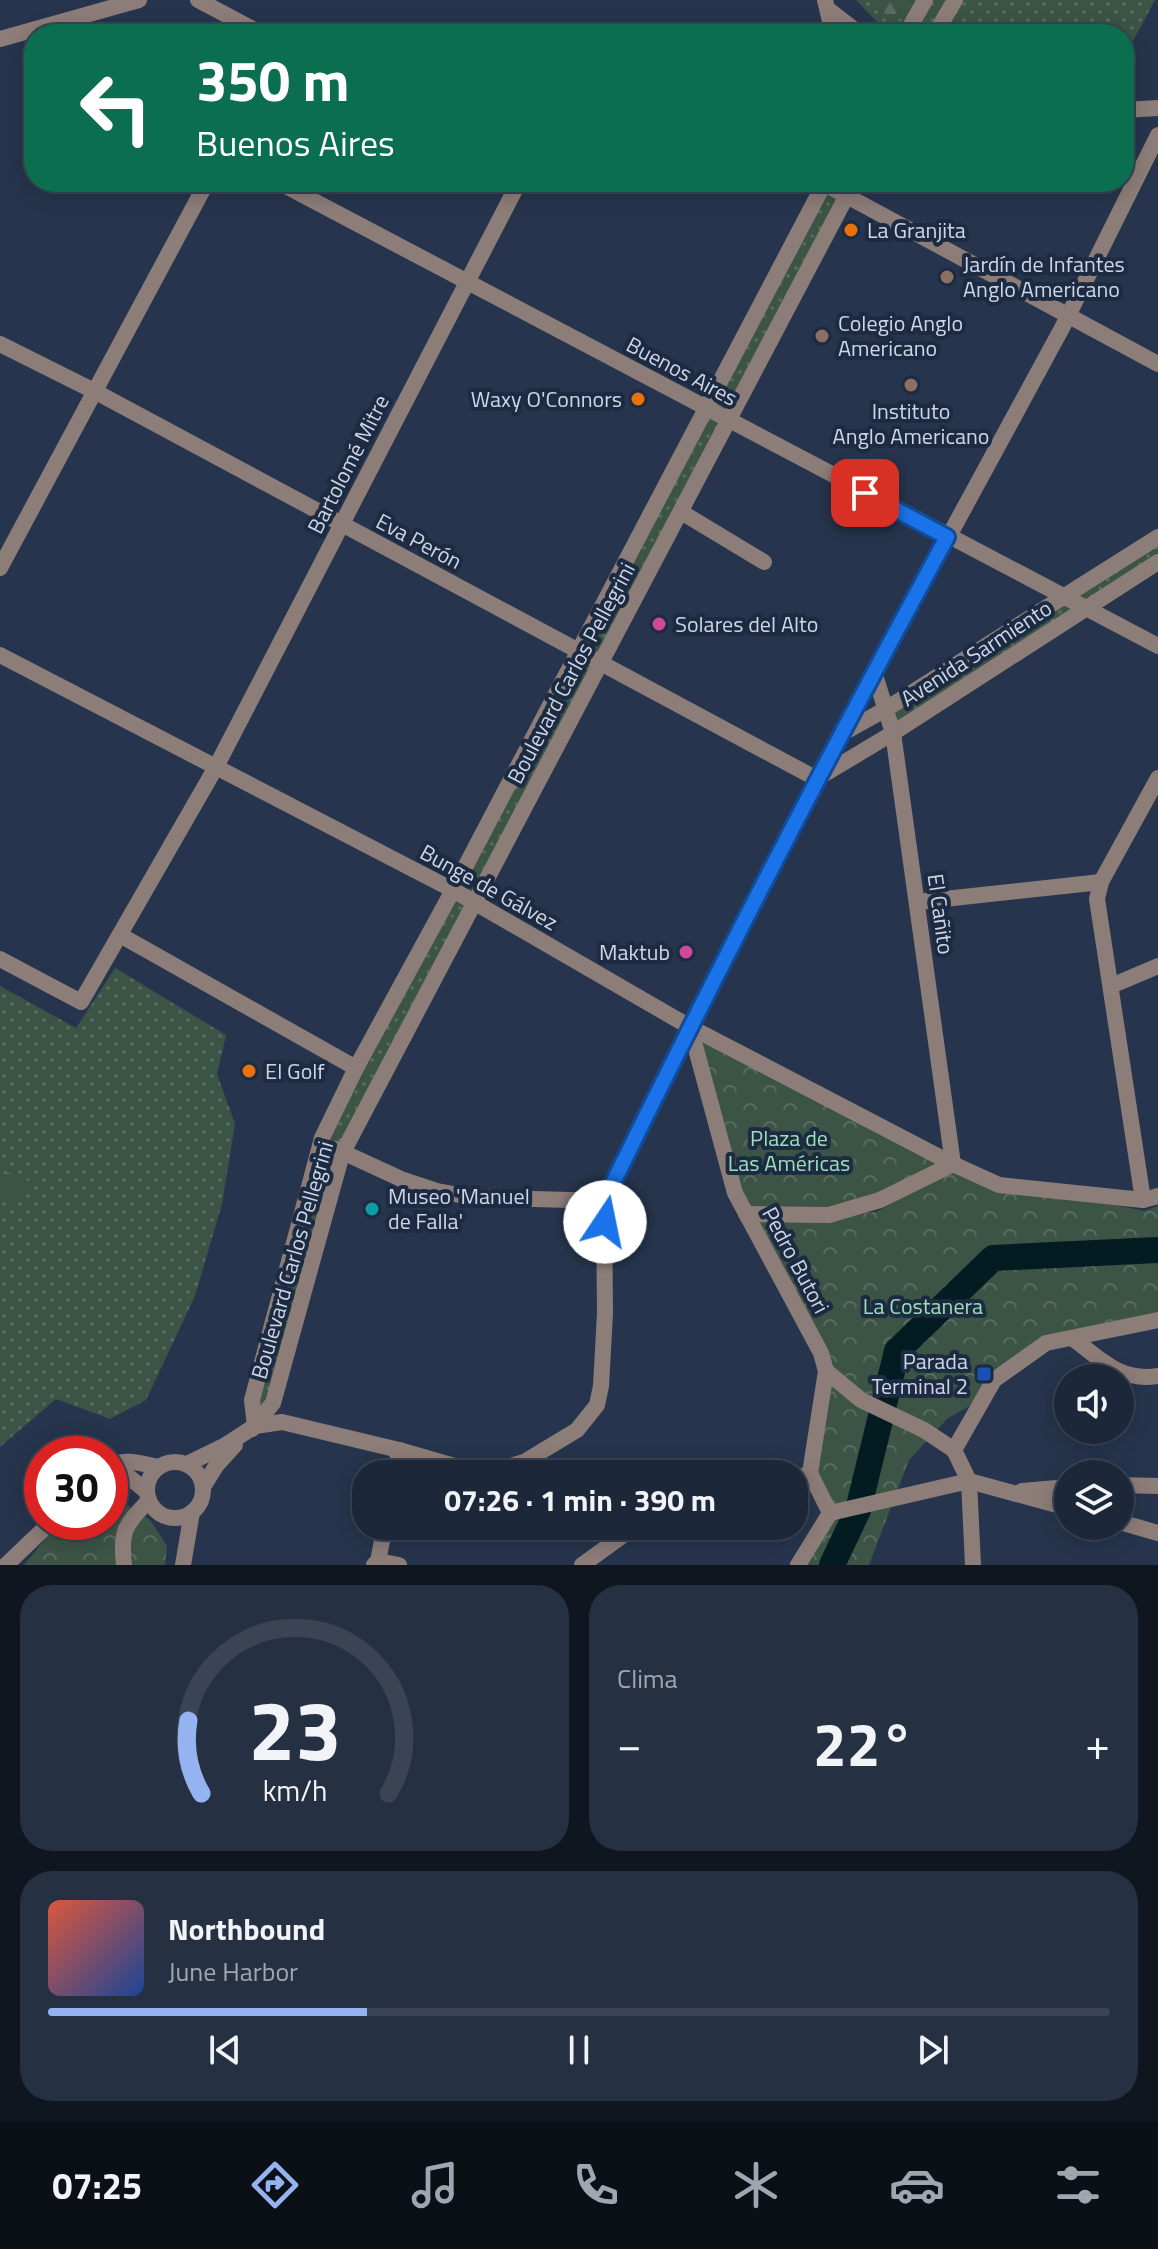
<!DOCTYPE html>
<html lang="es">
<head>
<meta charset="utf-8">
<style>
  :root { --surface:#1c283a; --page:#253042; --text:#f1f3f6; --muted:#a0a6af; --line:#3a4454; --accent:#95b2f1 }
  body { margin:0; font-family:"Titillium Web",sans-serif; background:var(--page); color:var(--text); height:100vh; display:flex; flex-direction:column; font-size:30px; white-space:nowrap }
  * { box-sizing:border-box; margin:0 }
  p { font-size:26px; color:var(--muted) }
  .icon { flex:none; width:44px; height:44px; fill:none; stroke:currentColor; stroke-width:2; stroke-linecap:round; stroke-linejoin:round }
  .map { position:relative; height:1565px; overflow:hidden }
  .drawer { display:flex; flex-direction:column; gap:20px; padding:20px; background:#0f1620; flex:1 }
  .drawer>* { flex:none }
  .banner { position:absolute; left:24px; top:24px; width:1110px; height:168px; border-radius:32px; box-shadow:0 4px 20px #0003,0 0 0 2px var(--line); background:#0b6e4f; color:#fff; overflow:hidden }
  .fabs { position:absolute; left:1054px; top:1364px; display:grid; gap:16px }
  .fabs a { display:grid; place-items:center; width:80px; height:80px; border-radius:50%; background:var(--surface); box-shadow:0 4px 20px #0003,0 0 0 2px var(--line); font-size:40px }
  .speed { position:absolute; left:24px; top:1436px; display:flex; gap:16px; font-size:40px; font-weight:700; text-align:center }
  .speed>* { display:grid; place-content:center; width:104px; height:104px; border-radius:50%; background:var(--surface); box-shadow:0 4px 20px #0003,0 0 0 2px var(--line); line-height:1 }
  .speed .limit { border:12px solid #d22; background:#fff; color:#111 }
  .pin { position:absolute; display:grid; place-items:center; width:68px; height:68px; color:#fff; margin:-34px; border-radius:16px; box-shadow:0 4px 12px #0006 }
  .me { position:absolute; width:88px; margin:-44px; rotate:11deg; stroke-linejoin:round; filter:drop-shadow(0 0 6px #0008) }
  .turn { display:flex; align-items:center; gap:28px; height:168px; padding:0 40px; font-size:36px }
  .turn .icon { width:104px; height:104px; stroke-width:2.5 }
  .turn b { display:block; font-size:56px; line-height:68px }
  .big { font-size:60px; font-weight:700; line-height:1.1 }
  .drawer .widget { flex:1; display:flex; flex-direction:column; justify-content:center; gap:12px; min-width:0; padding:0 28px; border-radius:32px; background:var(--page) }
  .drawer .dial { align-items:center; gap:0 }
  .dial svg { height:208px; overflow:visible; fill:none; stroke:var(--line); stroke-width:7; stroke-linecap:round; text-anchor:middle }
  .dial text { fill:var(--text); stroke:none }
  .song { display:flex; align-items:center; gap:24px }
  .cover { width:96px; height:96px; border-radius:12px; background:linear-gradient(135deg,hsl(10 70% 55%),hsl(220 70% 35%)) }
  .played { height:8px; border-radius:4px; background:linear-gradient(90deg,var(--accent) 30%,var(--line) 30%) }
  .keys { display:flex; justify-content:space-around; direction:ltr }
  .heat { display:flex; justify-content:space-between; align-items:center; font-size:44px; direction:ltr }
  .drawer .tiles { flex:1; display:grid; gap:20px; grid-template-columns:1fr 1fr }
  .widget:last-child { grid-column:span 2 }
  .trip { position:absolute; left:352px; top:1460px; width:456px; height:80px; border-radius:32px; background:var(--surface); box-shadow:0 4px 20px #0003,0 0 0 2px var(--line); font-weight:700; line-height:80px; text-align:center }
  .tabs { display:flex; height:128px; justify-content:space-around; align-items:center; background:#0b1017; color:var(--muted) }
  .tabs .icon { width:56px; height:56px }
  .tabs .on { color:var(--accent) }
  .tabs b { font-size:36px; color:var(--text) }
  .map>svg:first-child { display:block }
</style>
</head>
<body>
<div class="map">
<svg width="1158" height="1565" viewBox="0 0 1158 1565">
  <defs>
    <pattern id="grass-dots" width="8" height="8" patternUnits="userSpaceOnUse" patternTransform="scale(2)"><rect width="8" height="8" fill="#3b5445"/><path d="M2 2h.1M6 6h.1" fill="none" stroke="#566c60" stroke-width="1.8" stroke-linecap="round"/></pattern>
    <pattern id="forest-firs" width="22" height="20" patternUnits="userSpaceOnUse" patternTransform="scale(2)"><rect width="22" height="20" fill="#3b5445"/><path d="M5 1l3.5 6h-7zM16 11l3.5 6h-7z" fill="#566c60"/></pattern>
    <pattern id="park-crowns" width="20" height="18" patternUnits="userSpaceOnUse" patternTransform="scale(2)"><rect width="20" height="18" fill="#3b5445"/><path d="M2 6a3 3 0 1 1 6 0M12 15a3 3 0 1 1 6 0" fill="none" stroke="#566c60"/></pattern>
  </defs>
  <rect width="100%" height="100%" fill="#26354d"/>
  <g fill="url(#grass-dots)">
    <polygon points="856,0 1155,0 1124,58 1124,34 894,34 877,22"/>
    <polygon points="823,190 840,201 342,1154 273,1403 255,1426 252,1400 322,1138"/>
    <polygon points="1158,537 1158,562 893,733 886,709"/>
    <polygon points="115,968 226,1035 217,1074 235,1124 222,1204 195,1296 146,1400 110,1419 56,1399 0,1447 0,986 76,1028"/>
  </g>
  <g fill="url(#forest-firs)">
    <polygon points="869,0 922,0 911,22 886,15"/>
    <polygon points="0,1169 31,1182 25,1194 0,1204"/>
  </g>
  <g fill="url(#park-crowns)">
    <polygon points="690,1027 953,1164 831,1215 876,1212 952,1170 1144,1211 1158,1206 1158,1321 1037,1344 968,1407 948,1418 909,1460 869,1565 797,1565 830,1513 812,1473 832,1363 746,1214"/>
    <polygon points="120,1500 150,1520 167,1546 165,1565 24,1565 47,1537 69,1522 110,1522 110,1502"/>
  </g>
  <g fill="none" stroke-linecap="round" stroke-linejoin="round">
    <polyline stroke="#021c21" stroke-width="26" points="832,1565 858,1510 897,1351 993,1258 1158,1250"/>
    <g stroke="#8d7d79" stroke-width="16">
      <polyline points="198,0 262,34"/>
      <polyline points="825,0 833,34"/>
      <polyline points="829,10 860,34"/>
      <polyline points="906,34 925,0"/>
      <polyline points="935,34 955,0"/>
      <polyline points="0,39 139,0"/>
      <polyline points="1124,110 1158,108"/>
      <polyline points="278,182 1158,646"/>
      <polyline points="821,182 1158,364"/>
      <polyline points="0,344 96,392 817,779"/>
      <polyline points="681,512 764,562"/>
      <polyline points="0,568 207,182"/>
      <polyline points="0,655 453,890 690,1027 953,1164"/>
      <polyline points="874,672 893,733 953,1164"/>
      <polyline points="843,733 886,709 1158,537"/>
      <polyline points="818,778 893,733 1158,562"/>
      <polyline points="917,902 1101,882"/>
      <polyline points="120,935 356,1068"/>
      <polyline points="0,959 81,1002 216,767 519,182"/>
      <polyline points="1111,986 1158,966"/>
      <polyline points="690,1027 735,1193 821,1353 826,1371 810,1473 830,1513"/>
      <polyline points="336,1149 401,1179 437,1191 470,1197 604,1201"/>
      <polyline points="1143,1200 1097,899 1101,882 1158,778"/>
      <polyline points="746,1214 829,1215 880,1200 953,1164 999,1185 1143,1200 1158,1196"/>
      <path d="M1072,1338C1101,1359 1119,1382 1158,1376"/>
      <polyline points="826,1371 861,1400 924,1430 954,1450"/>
      <polyline points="255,1426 252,1400 322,1138 356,1068 453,890 825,182"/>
      <polyline points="252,1429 273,1403 342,1154 854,182"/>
      <polyline points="954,1450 994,1380 1046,1343 1158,1320"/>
      <polyline points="954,1450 969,1481 973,1565"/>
      <circle cx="175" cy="1490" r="28"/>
      <polyline points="187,1464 224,1446 255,1426 282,1422 399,1450 468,1470 491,1472 524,1462 577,1430 597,1405 601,1386 605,1313 604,1201 690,1027 817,779 1062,328 1158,135"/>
      <path d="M110,1467C124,1457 142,1464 158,1467"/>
      <polyline points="395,1474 399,1450"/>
      <polyline points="110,1479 129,1477 146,1491"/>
      <polyline points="794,1480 810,1473"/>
      <polyline points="1120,1485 1158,1486"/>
      <polyline points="203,1487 216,1466 235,1445"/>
      <polyline points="1022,1491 1068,1487"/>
      <polyline points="830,1513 969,1481 1068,1508"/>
      <polyline points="1120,1522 1158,1533"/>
      <polyline points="378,1561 385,1526"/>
      <polyline points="6,1565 51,1522"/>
      <path d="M124,1565C120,1530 125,1526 149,1500"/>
      <polyline points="183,1565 192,1512"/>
      <polyline points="374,1565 378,1561 399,1565"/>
      <polyline points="582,1565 636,1526"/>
      <polyline points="798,1565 830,1513"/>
    </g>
  </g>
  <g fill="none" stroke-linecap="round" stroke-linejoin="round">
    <g stroke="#114b97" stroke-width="20">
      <path id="route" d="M605,1222L604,1201C714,977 828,756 947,537L865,493"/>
    </g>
    <use href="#route" stroke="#1a73e8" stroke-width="14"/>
  </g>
  <g fill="#e8710a" stroke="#1d2b42" stroke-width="3">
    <circle cx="851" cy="230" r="8"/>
    <circle cx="638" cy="399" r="8"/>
    <circle cx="249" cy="1071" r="8"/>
  </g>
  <g fill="#8d6e63" stroke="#1d2b42" stroke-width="3">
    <circle cx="947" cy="277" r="8"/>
    <circle cx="822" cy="336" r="8"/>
    <circle cx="911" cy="385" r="8"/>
  </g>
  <g fill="#d1479c" stroke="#1d2b42" stroke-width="3">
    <circle cx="659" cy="624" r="8"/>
    <circle cx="686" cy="952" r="8"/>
  </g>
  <circle fill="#0f9aa8" stroke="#1d2b42" stroke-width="3" cx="372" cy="1209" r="8"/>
  <rect fill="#1a4fb4" stroke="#1d2b42" stroke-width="3" x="976" y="1366" width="16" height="16" rx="4"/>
  <g text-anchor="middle" stroke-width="8" stroke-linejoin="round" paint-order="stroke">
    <g font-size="22" fill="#cdd6e6" stroke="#1d2b42" text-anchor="start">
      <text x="867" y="238">La Granjita</text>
      <text x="963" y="272">Jardín de Infantes<tspan x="963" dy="25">Anglo Americano</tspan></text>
      <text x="838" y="331">Colegio Anglo<tspan x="838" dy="25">Americano</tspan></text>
      <text x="622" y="407" text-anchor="end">Waxy O'Connors</text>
      <text x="911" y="419" text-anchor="middle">Instituto<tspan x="911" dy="25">Anglo Americano</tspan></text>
      <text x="675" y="632">Solares del Alto</text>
      <text x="670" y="960" text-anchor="end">Maktub</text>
      <text x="265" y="1079">El Golf</text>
      <text x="388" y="1204">Museo 'Manuel<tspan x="388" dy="25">de Falla'</tspan></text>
      <text x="968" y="1369" text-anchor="end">Parada<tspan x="968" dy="25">Terminal 2</tspan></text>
    </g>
    <g font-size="22" fill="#cdd6e6" stroke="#1d2b42">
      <text transform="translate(682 371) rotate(28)" y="8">Buenos Aires</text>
      <text transform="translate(348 464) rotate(-63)" y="8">Bartolomé Mitre</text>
      <text transform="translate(419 541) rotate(28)" y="8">Eva Perón</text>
      <text transform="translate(976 653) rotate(-33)" y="8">Avenida Sarmiento</text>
      <text transform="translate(571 673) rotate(-62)" y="8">Boulevard Carlos Pellegrini</text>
      <text transform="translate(489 887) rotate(29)" y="8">Bunge de Gálvez</text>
      <text transform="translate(941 914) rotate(82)" y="8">El Cañito</text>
      <text transform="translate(292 1260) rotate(-74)" y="8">Boulevard Carlos Pellegrini</text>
      <text transform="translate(796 1260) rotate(62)" y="8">Pedro Butori</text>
    </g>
    <g font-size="22" fill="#9cdeb7" stroke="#1d2b42">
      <text x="789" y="1146">Plaza de<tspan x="789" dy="25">Las Américas</tspan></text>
      <text x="923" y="1314">La Costanera</text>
    </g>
  </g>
</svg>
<div class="fabs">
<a><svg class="icon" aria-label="sound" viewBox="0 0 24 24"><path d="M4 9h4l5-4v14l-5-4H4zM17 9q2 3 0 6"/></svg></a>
<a><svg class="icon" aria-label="layers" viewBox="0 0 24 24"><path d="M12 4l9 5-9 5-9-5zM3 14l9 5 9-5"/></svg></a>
</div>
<div class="speed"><div class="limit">30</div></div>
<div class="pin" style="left:865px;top:493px;background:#d93025"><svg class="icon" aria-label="arrive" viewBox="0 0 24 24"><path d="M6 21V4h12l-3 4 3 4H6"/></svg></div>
<svg class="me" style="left:605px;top:1222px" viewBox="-20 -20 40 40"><circle r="19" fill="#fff"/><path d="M0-13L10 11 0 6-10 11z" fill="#1a73e8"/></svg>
<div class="trip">07:26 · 1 min · 390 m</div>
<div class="banner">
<div class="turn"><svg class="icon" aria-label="left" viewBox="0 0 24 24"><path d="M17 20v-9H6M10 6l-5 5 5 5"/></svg><div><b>350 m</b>Buenos Aires</div></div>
</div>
</div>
<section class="drawer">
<div class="tiles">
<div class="widget dial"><svg viewBox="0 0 100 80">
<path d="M14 69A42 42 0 1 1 86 69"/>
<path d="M14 69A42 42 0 0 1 9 41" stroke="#95b2f1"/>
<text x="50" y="56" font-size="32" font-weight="700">23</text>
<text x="50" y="72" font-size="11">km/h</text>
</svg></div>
<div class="widget"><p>Clima</p>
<div class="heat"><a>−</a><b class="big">22°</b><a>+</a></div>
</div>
<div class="widget">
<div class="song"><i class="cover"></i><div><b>Northbound</b><p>June Harbor</p></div></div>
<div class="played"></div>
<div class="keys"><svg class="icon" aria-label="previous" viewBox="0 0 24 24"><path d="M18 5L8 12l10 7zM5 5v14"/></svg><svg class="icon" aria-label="pause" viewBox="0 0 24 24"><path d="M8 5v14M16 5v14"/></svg><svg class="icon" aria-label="next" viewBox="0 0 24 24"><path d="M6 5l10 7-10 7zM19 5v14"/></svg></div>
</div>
</div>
</section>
<nav class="tabs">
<b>07:25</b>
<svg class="icon on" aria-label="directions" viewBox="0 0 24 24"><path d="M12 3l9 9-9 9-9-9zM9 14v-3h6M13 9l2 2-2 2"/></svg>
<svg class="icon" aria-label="music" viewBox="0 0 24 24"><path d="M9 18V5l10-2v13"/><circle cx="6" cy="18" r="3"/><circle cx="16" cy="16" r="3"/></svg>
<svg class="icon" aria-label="phone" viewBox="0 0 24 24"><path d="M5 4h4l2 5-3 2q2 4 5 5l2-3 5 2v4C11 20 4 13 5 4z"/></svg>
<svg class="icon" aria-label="climate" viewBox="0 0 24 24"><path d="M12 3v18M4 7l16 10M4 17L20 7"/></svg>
<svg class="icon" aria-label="car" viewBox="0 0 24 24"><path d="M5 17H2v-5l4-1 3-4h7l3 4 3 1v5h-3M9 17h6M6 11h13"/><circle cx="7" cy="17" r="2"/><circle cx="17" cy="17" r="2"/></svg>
<svg class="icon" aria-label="filters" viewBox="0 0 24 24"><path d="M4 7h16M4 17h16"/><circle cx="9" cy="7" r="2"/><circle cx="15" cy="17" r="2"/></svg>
</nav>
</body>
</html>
